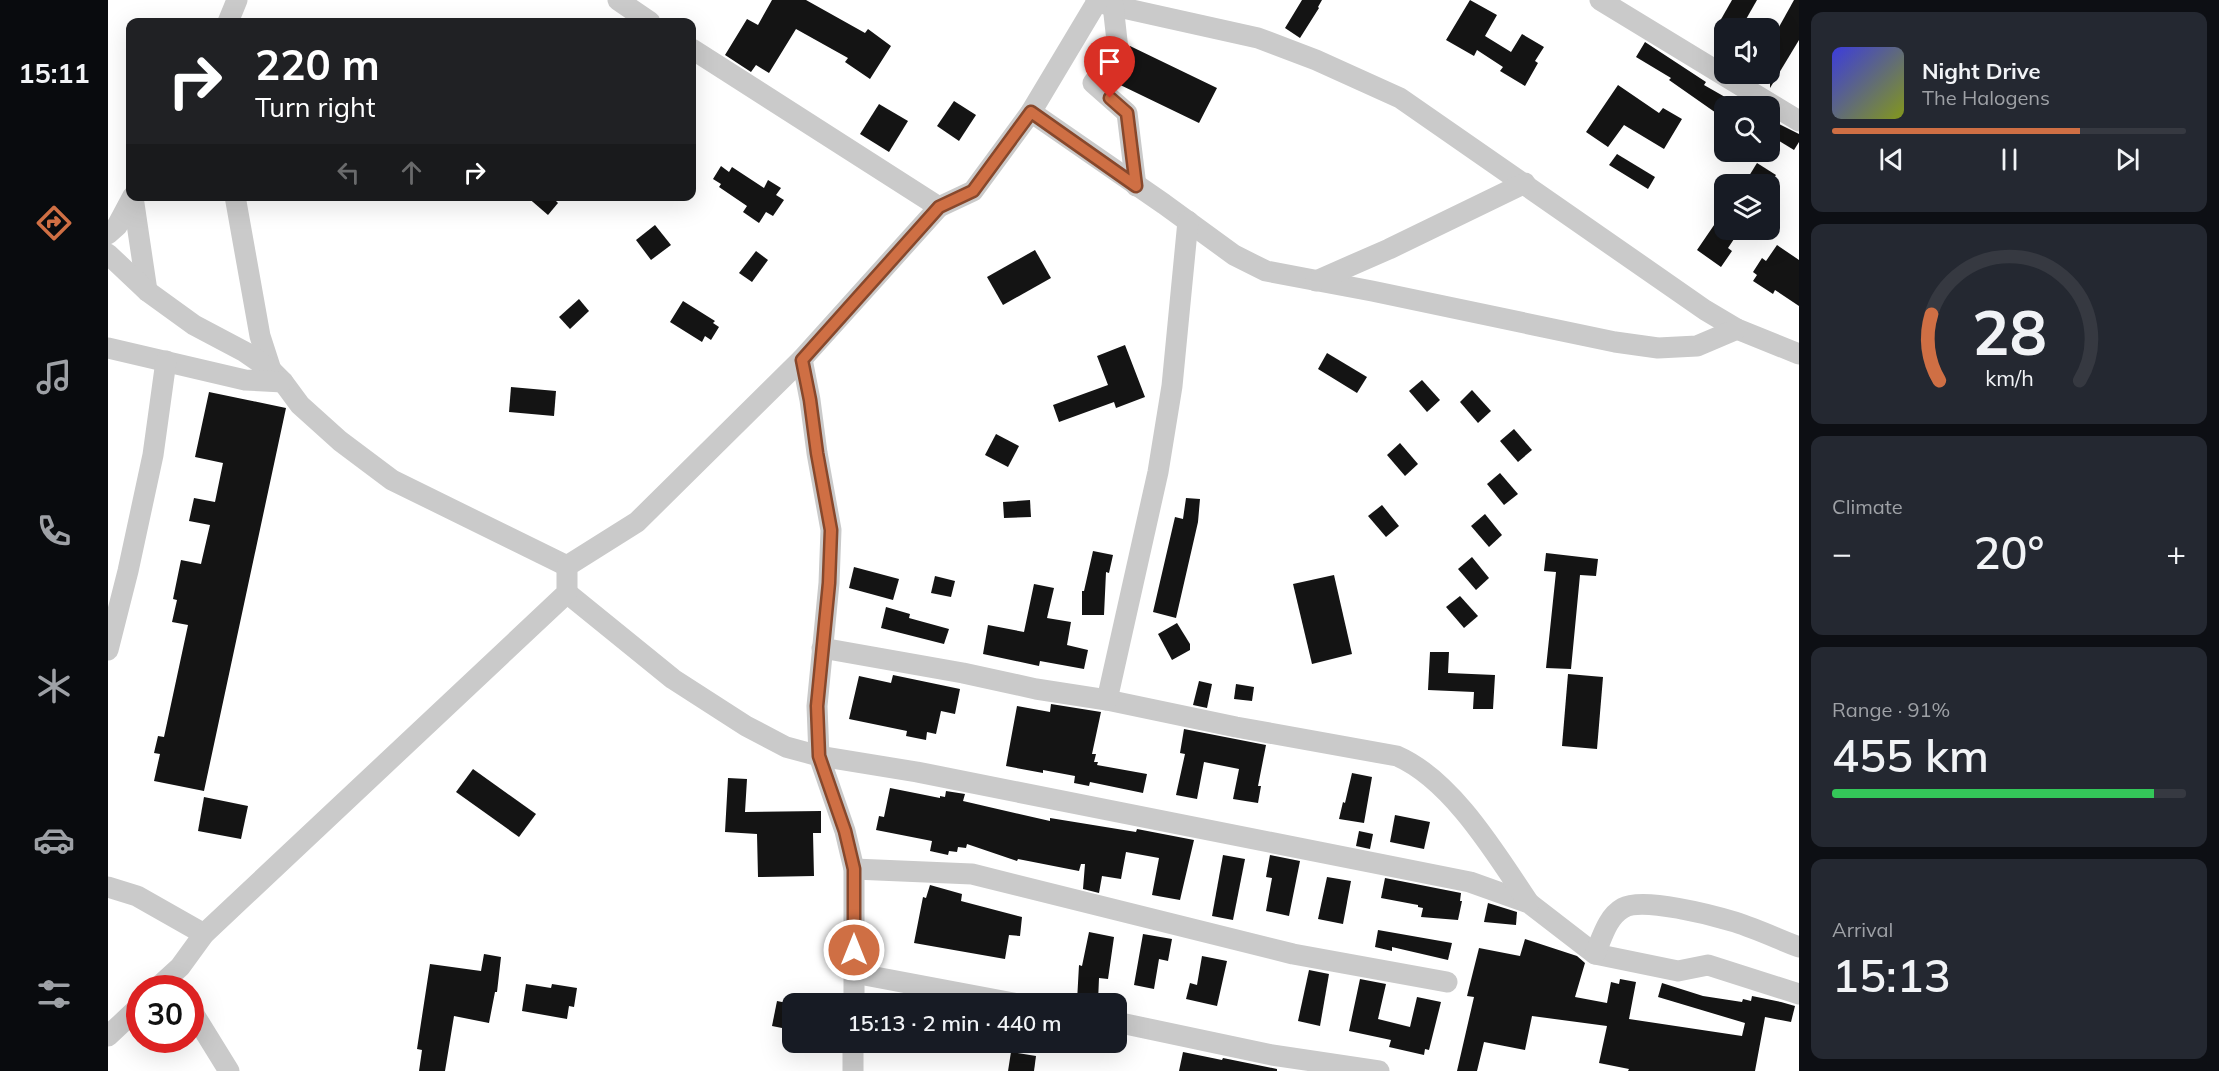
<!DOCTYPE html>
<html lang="en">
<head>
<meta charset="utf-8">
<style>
  :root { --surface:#171b24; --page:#242831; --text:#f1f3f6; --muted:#9ea1a6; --line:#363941; --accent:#cf6f44 }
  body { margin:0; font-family:Mulish,sans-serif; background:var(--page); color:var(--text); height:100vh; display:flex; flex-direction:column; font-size:22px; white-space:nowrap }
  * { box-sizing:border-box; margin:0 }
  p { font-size:20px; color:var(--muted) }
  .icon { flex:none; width:33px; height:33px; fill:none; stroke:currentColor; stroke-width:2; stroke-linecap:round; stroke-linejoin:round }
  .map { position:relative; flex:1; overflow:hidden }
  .details { display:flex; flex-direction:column; gap:12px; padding:12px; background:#0d0f14; width:420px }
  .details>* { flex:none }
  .hud { position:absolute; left:18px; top:18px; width:570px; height:183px; border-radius:12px; box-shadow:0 6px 24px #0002; background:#202124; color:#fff; overflow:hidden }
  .tools { position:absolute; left:1606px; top:18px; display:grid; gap:12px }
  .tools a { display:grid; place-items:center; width:66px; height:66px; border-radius:12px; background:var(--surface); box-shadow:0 6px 24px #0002; font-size:30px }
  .speed { position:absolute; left:18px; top:975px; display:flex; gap:12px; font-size:30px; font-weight:700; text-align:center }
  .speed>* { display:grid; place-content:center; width:78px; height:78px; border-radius:50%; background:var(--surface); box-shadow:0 6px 24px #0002; line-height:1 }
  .speed .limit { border:9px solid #d22; background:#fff; color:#111 }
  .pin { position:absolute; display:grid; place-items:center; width:51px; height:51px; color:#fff; margin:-62px -26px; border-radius:50% 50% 50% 0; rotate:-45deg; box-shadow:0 0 6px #0007 }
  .pin .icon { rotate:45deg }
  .me { position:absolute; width:66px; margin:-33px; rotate:0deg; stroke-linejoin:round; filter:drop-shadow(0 0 4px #0008) }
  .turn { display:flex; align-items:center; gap:21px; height:126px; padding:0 30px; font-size:27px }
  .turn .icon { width:78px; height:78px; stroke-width:2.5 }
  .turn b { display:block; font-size:42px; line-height:51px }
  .lanes { display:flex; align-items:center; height:57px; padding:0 30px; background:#0003; justify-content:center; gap:30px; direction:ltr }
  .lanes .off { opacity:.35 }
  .big { font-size:45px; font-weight:600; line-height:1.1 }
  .details .widget { flex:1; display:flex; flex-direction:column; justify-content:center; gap:9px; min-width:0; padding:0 21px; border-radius:12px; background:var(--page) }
  .details .dial { align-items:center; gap:0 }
  .dial svg { height:156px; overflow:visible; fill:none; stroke:var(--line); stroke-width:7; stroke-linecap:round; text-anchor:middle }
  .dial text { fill:var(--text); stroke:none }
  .song { display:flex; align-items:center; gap:18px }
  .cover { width:72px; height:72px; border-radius:9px; background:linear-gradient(135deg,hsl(240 70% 55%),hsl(70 70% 35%)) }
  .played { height:6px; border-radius:3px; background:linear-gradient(90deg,var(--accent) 70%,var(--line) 70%) }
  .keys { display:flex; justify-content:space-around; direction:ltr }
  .heat { display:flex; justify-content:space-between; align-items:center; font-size:33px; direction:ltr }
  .charge { height:9px; border-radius:4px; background:linear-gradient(90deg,#34c759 91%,var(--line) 0) }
  .trip { position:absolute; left:674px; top:993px; width:345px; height:60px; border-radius:12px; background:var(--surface); box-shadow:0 6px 24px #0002; font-weight:600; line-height:60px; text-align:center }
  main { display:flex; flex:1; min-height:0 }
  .tabs { display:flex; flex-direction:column; width:108px; justify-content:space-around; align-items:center; background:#090b0e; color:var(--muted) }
  .tabs .icon { width:42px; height:42px }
  .tabs .on { color:var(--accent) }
  .tabs b { font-size:27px; color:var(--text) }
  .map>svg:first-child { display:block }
</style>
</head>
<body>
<main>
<nav class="tabs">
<b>15:11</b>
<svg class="icon on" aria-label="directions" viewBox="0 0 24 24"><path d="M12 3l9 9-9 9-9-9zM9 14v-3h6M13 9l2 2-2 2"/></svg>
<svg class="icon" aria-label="music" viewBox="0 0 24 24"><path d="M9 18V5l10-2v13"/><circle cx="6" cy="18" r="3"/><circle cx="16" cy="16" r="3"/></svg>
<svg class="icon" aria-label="phone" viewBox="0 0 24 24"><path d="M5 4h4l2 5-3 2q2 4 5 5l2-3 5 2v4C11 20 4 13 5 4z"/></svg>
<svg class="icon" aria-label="climate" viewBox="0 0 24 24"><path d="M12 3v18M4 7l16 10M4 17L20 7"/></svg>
<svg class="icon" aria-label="car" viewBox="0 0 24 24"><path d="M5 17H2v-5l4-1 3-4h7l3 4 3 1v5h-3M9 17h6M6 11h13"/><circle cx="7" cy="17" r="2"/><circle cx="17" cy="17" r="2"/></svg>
<svg class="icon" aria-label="filters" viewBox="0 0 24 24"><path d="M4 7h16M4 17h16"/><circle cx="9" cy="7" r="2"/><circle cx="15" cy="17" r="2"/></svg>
</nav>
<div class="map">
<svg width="1691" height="1071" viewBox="0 0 1691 1071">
  <rect width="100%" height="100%" fill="#fff"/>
  <g fill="#141414">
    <polygon points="664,0 698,0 757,33 760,29 783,46 762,79 737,62 740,58 688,29 661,73 648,65 643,72 617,55 639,19 650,25"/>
    <polygon points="1194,0 1214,0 1210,7 1211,8 1192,38 1177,28"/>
    <polygon points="1362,0 1389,15 1377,36 1403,52 1414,34 1436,47 1427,61 1430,63 1417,86 1392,71 1395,67 1369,50 1366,56 1338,40"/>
    <polygon points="1624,0 1649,0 1633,28 1608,28"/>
    <polygon points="1686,0 1691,0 1691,40 1662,88 1662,43"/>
    <polygon points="1537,42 1598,82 1596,85 1617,97 1617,116 1612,113 1611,115 1561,80 1563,78 1528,57"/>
    <polygon points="1022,46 1109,88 1091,123 1004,81 1020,58"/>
    <polygon points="1510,85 1551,113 1555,108 1574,119 1556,149 1516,125 1500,147 1478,132"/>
    <polygon points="846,101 868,115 851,141 829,126"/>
    <polygon points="771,104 800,121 781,152 752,134"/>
    <polygon points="1671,124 1691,134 1691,142 1686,150 1663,136"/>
    <polygon points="1509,154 1547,177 1540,189 1501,165"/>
    <polygon points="1649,163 1668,175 1661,184 1636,184"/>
    <polygon points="613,166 621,172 624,167 656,188 660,180 673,188 668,195 676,200 665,216 658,212 651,223 635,212 639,206 611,187 613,184 605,179"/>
    <polygon points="418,196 443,196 450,203 440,215"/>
    <polygon points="1617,209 1617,230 1632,230 1620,248 1624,251 1613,267 1589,250"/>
    <polygon points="547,225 563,245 543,260 528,240"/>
    <polygon points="1669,245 1691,260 1691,306 1667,290 1665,294 1645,281 1649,275 1645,272 1654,258 1658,261"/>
    <polygon points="927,250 943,278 895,305 879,277"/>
    <polygon points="648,251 660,260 644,282 631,273"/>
    <polygon points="471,299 481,311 462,329 451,317"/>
    <polygon points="575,301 607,321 605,323 611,327 603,340 597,336 594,342 562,322"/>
    <polygon points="1017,345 1037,397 1008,408 1006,402 951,422 945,405 1000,385 989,356"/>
    <polygon points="1219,353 1259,377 1249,393 1210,369"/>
    <polygon points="1314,380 1332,400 1319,412 1301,391"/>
    <polygon points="403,387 448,391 446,416 401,412"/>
    <polygon points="1364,390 1383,411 1370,423 1352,402"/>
    <polygon points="101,392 178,408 96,791 46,781 52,754 46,753 50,736 56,737 80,625 64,622 69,600 65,599 73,560 93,564 102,525 81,521 86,498 107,502 115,463 87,457"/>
    <polygon points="1406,429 1424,450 1410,462 1392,441"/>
    <polygon points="888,434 911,446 900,467 877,455"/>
    <polygon points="1292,443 1310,464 1297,476 1279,455"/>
    <polygon points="1392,473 1410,494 1396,505 1379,484"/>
    <polygon points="1078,498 1092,499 1090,522 1068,618 1045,612 1067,517 1075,519"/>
    <polygon points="922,500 923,517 896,518 895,502"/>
    <polygon points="1274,505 1291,526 1278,537 1260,516"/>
    <polygon points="1377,514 1394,535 1381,547 1363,526"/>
    <polygon points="985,551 1005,555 1001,573 998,572 996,615 974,615 974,591 976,591"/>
    <polygon points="1438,553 1490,559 1488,576 1472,575 1463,669 1438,668 1448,572 1436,571"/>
    <polygon points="1364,557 1381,578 1368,590 1350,569"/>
    <polygon points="746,567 791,579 785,600 741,588"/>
    <polygon points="1226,575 1244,654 1204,664 1185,584"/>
    <polygon points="827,576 847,581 843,597 823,593"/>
    <polygon points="926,584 946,588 939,618 963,622 959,645 980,650 976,669 932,661 931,666 875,654 880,625 916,632"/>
    <polygon points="1352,596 1370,616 1356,628 1338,607"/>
    <polygon points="778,607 802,614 801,618 841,629 836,644 773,628"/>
    <polygon points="1069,623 1082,644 1082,650 1064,660 1050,634"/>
    <polygon points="1322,652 1341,652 1340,673 1387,675 1385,709 1365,709 1366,692 1320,690"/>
    <polygon points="1460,674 1495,677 1489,749 1454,746"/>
    <polygon points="785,675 852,689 847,714 833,711 828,734 819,732 818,740 798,736 799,731 741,719 751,676 783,683"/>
    <polygon points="1091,681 1104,684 1099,708 1085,705"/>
    <polygon points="1128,684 1146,687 1144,701 1126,699"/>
    <polygon points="943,704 993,712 984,754 988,754 986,762 990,762 989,765 1039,774 1035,793 982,782 981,786 966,783 967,776 935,770 935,773 898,766 909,706 942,712"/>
    <polygon points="1076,729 1158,745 1150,786 1153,786 1150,803 1125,799 1131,769 1096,762 1089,799 1068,795 1077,754 1072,753"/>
    <polygon points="365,769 428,814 411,837 348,792"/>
    <polygon points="1244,773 1264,777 1256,823 1231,819 1235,802 1237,803"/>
    <polygon points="620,778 639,779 637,812 713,811 713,833 705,833 706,876 650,877 649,834 617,832"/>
    <polygon points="782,788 832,798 832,796 837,797 838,791 857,794 855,801 868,804 942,821 942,818 1028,832 1029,829 1086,840 1072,900 1044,895 1051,858 1018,852 1013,879 994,876 991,893 975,889 977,864 973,864 971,871 910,859 909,861 859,844 858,848 850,847 849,852 841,851 840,855 822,851 824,841 768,830 771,816 776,817"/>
    <polygon points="96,797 140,806 133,839 90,831"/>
    <polygon points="1287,815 1322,822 1316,849 1282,842"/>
    <polygon points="1251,831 1265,834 1262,849 1248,846"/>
    <polygon points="1115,855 1137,859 1125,920 1104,916"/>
    <polygon points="1162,855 1192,861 1181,916 1158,911 1164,878 1158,877"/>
    <polygon points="1219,877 1243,881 1235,924 1210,919"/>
    <polygon points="1277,878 1353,893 1352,901 1354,901 1350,920 1313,917 1315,908 1310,907 1310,905 1273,898"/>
    <polygon points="822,885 854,894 853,901 914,917 912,936 901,935 897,959 806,943 815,897 818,898"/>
    <polygon points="1380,903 1409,912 1408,925 1376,922"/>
    <polygon points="1270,930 1344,943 1340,960 1284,947 1284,951 1267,947"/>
    <polygon points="981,932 1006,937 1000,979 991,978 990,1002 969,1001 971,965 974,966"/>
    <polygon points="1035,934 1064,939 1060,961 1051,959 1046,989 1026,985"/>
    <polygon points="1417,939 1469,956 1477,963 1467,997 1499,1003 1503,982 1511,984 1512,979 1528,982 1521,1019 1634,1036 1637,1023 1550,997 1554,983 1595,996 1634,1002 1635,999 1643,1001 1644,996 1673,1002 1687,1006 1683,1022 1657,1017 1647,1071 1520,1071 1521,1069 1491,1063 1499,1026 1424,1016 1417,1050 1376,1042 1369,1071 1349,1071 1366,997 1359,996 1371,948 1412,956"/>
    <polygon points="376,954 393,957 389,992 387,992 381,1023 346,1016 337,1071 311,1071 314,1050 309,1049 322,964 373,971"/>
    <polygon points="1094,956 1119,961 1109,1006 1078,999 1082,983 1089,985"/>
    <polygon points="1201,970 1221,974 1212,1026 1190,1021"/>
    <polygon points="1252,979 1278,984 1270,1019 1302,1027 1309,997 1333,1002 1321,1050 1317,1049 1316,1055 1281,1047 1283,1040 1241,1031"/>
    <polygon points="418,984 443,988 444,984 469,988 466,1007 461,1006 459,1019 414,1011"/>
    <polygon points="669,1001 684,1004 684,1030 664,1026"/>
    <polygon points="903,1052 928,1056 926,1071 900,1071"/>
    <polygon points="1075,1052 1114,1060 1115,1058 1169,1069 1169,1071 1071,1071"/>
  </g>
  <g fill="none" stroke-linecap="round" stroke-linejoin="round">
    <g stroke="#cacaca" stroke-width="21">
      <polyline points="510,0 542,22"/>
      <polyline points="1492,0 1691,121"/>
      <polyline points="988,2 1150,38 1208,60 1292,98 1597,310 1629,329 1691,354"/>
      <polyline points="1005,5 1010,50 985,83 1019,113 1028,186"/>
      <polyline points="120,22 129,0"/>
      <polyline points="584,49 831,207"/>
      <polyline points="923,112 1056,204 1126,255 1158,271 1264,291 1507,342 1550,348 1589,346 1629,329"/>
      <polyline points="127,196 152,336 163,370"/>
      <polyline points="25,197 39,291"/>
      <polyline points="0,234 9,226 25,196"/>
      <polyline points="0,254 39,291 86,325 137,352 163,370 175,382 192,405 232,441 284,480 459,566"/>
      <polyline points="1208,281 1281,249 1417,183"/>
      <polyline points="0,348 137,380 175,382"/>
      <polyline points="694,359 702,400 709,453 723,530 721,583 709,706 711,756 737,831 746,869 746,1004"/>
      <polyline points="459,593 565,679 638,726 678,747 711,756 809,772 1362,882 1421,903 1487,954 1570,971 1600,965 1691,994"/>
      <path d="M714,648L855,673L928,689L999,700L1128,727L1289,756C1344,780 1388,854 1421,903"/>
      <polyline points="0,650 20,571 45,455 58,361"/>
      <polyline points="999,700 1050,472 1064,386 1080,221"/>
      <polyline points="746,869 864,874 1185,954 1339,982"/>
      <polyline points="0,887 29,896 96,934"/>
      <path d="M1487,954C1494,938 1499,917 1515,908C1535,897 1604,915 1627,922C1649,929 1670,939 1691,947"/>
      <polyline points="746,973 910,1004"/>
      <polyline points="49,988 72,967 96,934 459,593 459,566 529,522 694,359 831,207 865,191 923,112 990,0"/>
      <polyline points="82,1002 87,1016 121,1071"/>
      <polyline points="1008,1022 1164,1055 1271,1071"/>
      <polyline points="0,1036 32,1006"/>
      <polyline points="745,1071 745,1042"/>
    </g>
  </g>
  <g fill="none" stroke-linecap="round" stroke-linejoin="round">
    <g stroke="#87482c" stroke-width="15">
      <polyline id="route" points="746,950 746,869 737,831 711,756 709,706 721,583 723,530 709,453 702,400 694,360 831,207 865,191 923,112 1028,186 1019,113 1002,98"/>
    </g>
    <use href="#route" stroke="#cf6f44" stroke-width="10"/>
  </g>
</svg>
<div class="tools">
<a><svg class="icon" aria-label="sound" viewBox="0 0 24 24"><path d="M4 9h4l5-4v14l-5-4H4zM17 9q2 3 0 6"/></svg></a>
<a><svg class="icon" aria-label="search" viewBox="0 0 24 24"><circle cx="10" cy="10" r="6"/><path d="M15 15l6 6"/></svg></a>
<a><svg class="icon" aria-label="layers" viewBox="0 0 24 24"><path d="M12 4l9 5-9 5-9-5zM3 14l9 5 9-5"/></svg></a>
</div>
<div class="speed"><div class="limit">30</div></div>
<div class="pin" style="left:1002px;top:98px;background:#d93025"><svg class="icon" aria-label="arrive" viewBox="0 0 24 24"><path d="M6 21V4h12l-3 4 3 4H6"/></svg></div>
<svg class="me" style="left:746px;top:950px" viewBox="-20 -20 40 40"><circle r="17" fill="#cf6f44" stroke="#fff" stroke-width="3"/><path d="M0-11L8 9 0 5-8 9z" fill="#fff"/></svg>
<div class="trip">15:13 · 2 min · 440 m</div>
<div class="hud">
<div class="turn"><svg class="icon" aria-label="right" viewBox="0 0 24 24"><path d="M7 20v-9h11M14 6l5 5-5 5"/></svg><div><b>220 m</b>Turn right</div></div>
<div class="lanes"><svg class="icon off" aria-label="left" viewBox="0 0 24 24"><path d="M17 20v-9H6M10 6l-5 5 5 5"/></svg><svg class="icon off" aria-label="ahead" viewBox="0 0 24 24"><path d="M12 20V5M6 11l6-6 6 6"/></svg><svg class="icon" aria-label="right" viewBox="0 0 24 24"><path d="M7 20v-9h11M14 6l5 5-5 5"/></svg></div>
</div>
</div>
<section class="details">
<div class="widget">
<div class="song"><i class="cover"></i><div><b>Night Drive</b><p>The Halogens</p></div></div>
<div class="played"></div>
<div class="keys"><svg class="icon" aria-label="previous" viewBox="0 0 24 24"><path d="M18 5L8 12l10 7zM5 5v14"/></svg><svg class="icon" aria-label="pause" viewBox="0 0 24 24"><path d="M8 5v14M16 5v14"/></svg><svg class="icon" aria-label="next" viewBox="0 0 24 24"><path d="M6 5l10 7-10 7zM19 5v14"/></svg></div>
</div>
<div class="widget dial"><svg viewBox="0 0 100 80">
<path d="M14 69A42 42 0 1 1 86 69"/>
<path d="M14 69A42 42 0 0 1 10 35" stroke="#cf6f44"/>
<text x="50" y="56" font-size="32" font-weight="700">28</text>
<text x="50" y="72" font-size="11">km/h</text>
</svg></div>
<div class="widget"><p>Climate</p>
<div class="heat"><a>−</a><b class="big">20°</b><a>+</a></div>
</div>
<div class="widget"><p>Range · 91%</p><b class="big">455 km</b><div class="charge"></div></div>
<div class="widget"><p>Arrival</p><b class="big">15:13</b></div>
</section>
</main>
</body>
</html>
